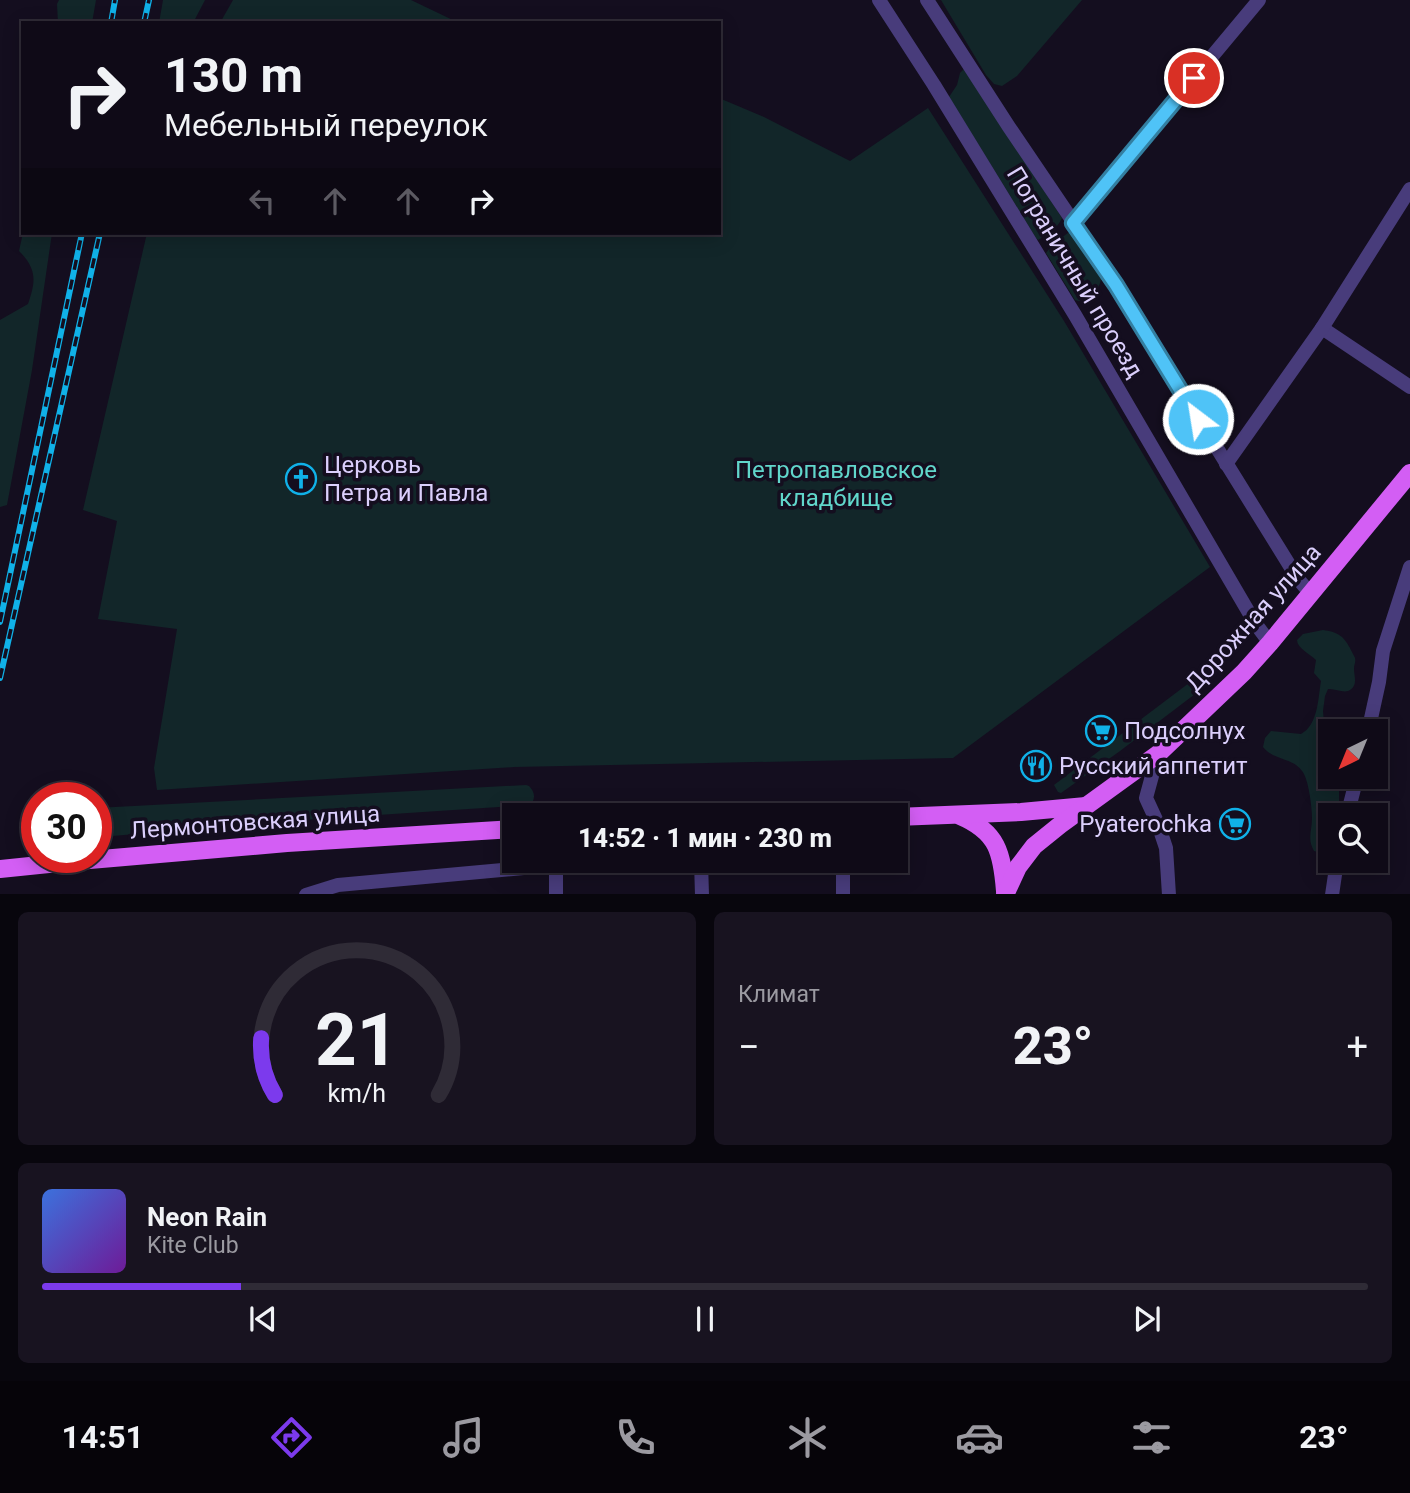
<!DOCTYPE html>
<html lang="ru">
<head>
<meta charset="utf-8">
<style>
  :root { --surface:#0f0a17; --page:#181320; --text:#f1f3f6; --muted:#9b9aa1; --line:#2f2b36; --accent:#7c3aed }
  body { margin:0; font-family:Roboto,sans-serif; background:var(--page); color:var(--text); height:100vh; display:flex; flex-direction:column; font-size:26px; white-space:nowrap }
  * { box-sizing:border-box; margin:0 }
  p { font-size:23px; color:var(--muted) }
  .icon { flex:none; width:38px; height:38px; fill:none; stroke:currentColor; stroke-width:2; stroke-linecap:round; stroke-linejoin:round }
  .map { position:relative; height:894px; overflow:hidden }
  .details { display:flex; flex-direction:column; gap:18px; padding:18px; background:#08060d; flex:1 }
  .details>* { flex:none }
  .guide { position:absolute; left:21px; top:21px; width:700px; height:214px; border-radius:0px; box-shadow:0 4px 18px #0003,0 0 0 2px var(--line); background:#0f0a17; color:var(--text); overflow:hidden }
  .needle { width:46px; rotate:223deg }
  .controls { position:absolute; left:1318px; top:719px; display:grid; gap:14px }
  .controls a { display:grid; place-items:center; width:70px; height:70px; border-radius:0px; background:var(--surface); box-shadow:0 4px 18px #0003,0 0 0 2px var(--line); font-size:35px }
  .speed { position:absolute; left:21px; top:782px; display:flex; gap:14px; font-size:35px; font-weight:700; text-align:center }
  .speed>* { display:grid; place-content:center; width:91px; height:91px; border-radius:50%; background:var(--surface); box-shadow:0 4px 18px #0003,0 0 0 2px var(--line); line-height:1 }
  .speed .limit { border:10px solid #d22; background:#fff; color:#111 }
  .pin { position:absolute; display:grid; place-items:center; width:60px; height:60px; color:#fff; margin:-30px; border:4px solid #fff; border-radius:50%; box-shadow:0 2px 7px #0007 }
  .me { position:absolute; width:77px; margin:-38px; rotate:329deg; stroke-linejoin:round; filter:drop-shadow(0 0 5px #0008) }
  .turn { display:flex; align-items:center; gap:24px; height:147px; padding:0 28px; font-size:32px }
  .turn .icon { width:91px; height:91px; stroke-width:2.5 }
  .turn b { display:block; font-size:49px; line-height:60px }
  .lanes { display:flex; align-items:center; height:66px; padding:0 28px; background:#0003; justify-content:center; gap:35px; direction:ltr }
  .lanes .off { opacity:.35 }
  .big { font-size:52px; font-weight:800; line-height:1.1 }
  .details .tile { flex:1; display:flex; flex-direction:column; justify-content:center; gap:10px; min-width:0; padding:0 24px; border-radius:10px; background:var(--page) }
  .details .dial { align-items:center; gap:0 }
  .dial svg { height:182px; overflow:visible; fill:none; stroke:var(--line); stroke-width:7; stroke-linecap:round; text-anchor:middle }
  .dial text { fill:var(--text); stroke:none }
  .song { display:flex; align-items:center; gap:21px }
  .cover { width:84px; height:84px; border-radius:10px; background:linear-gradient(135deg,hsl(220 70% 55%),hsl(280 70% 35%)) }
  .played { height:7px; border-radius:4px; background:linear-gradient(90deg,var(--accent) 15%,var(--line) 15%) }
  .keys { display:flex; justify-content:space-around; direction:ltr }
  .heat { display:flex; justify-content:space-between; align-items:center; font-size:38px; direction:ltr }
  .details .tiles { flex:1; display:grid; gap:18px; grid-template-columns:1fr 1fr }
  .tile:last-child { grid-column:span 2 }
  .trip { position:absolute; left:502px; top:803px; width:406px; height:70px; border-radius:0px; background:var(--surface); box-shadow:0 4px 18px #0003,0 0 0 2px var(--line); font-weight:800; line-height:70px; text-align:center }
  .menu { display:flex; height:112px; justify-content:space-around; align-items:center; background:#060409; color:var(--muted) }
  .menu .icon { width:49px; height:49px }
  .menu .on { color:var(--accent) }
  .menu b { font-size:32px; color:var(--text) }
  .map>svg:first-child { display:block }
</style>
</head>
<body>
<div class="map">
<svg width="1410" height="895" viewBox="0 0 1410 895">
  <rect width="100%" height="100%" fill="#140e1f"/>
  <g fill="#122629">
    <polygon points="59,0 96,0 92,23 58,23 57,4"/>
    <polygon points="163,0 205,0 193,23 159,23"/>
    <polygon points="233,0 411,0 459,23 220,23"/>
    <polygon points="941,0 1082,0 1017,76 1002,86 994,84 986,75"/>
    <path d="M964,69L1062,218C1058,228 1048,234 1038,240L1036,238L949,97L957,85L960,73Z"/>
    <polygon points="719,98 764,117 850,161 928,108 1064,321 1210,567 953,758 514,767 157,790 154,768 177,629 98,619 117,521 83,510 147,233 719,233"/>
    <path d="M23,233H52L32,370L7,505L0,507V320L28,304C36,281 37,269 19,251Z"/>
    <path d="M1068,233H1073L1102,276C1099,289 1091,306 1075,300L1046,253L1054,243Z"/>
    <path d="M1323,630C1337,632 1343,635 1350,648C1350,649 1355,657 1355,658C1356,663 1354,664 1354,669C1354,676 1358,685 1350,690C1344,694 1335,688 1328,689L1325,696L1323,711L1324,723L1330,732V777H1339V815L1330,816V846L1318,852L1314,851C1307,839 1312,831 1312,818C1312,807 1309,784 1304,774C1295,757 1274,761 1263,747L1265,738L1271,731L1301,734C1318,725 1318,699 1321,681L1314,673L1316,660C1310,654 1297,648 1297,640L1303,634Z"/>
    <polygon points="1197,679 1201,683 1202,686 1199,691 1120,751 1061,793 1058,792 1054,785 1193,680"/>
    <path d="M526,785L529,786C535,792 536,799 530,805L272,822L101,837L96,808Z"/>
  </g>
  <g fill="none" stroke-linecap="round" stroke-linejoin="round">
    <g stroke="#483c7b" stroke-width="14">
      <polyline points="879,0 934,85 1075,315 1255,623 1270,643"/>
      <polyline points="927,0 1009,127 1116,285 1298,579 1311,594"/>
      <polyline points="1073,223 1259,0"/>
      <polyline points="1322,328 1410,387"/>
      <polyline points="1226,464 1322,328 1410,189"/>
      <polyline points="1368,732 1379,682 1383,651 1410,567"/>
      <polyline points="1158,754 1146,798 1158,824 1166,848 1169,895"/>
      <polyline points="1347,816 1357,777"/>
      <polyline points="701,861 702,895"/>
      <polyline points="843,861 843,895"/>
      <polyline points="556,865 556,895"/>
      <polyline points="306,895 338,885 556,865 556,861"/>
      <polyline points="1332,895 1337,861"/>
    </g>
    <g stroke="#d35ef4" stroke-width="18">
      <path d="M960,816C998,832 1002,853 1005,891"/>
      <polyline points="896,817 1021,812 1086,806"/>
      <polyline points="0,869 78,861 287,843 514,829"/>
      <polyline points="1005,895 1018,867 1034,846 1060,825 1158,754 1244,672 1270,643 1410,473"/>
    </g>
    <g stroke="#10b1e8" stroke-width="6">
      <g id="rail">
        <polyline points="111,23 115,0"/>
        <polyline points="144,23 149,0"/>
        <polyline points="0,622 82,233"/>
        <polyline points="0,678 100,233"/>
      </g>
    </g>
    <use href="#rail" stroke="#140e1f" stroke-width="3.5" stroke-dasharray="10" stroke-linecap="butt"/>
  </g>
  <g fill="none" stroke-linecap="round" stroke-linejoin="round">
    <g stroke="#337fa1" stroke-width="18">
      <polyline id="route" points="1194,78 1073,223 1116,285 1198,419"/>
    </g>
    <use href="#route" stroke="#4fc3f7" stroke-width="12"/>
  </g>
  <defs>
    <g id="church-ring" transform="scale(1.575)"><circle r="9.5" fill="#140e1f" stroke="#10b1e8" stroke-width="1.5"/><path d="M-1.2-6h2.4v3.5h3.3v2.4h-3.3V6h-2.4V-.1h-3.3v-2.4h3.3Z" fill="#10b1e8"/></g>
    <g id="supermarket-ring" transform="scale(1.575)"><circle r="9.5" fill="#140e1f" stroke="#10b1e8" stroke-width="1.5"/><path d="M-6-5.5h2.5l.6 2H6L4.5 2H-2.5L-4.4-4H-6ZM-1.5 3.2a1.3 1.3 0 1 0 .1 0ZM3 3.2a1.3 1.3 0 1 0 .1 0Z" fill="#10b1e8"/></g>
    <g id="restaurant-ring" transform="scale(1.575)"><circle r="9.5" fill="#140e1f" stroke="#10b1e8" stroke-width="1.5"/><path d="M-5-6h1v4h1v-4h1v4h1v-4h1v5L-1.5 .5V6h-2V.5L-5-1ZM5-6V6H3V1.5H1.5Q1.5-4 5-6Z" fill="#10b1e8"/></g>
  </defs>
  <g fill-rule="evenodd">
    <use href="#church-ring" x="301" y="479"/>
    <use href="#supermarket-ring" x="1101" y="731"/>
    <use href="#restaurant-ring" x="1036" y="766"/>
    <use href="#supermarket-ring" x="1235" y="824"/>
  </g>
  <g text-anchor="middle" stroke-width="7" stroke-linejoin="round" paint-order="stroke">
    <g font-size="24" fill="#dbcffc" stroke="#140e1f">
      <text transform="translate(1075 272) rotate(59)" y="8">Пограничный проезд</text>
      <text transform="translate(1253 618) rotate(-48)" y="8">Дорожная улица</text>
      <text transform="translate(255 822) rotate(-4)" y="8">Лермонтовская улица</text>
    </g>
    <g font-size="24" fill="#dbcffc" stroke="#140e1f" text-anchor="start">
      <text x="324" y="473">Церковь<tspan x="324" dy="28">Петра и Павла</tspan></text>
      <text x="1124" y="739">Подсолнух</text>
      <text x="1059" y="774">Русский аппетит</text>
      <text x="1212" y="832" text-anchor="end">Pyaterochka</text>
    </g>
    <g font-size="24" fill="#61d6cb" stroke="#140e1f">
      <text x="836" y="478">Петропавловское<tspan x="836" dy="28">кладбище</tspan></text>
    </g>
  </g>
</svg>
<div class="controls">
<a><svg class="needle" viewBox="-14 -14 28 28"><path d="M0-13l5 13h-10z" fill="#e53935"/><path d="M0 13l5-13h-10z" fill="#9b9aa1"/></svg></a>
<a><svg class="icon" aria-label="search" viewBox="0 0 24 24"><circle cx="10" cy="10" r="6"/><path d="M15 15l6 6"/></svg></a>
</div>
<div class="speed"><div class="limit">30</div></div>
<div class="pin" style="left:1194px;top:78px;background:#d93025"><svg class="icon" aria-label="arrive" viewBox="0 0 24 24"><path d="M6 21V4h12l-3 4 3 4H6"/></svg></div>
<svg class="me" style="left:1198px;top:419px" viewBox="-20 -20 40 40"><circle r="17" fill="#4fc3f7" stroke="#fff" stroke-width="3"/><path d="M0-11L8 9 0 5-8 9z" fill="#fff"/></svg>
<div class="trip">14:52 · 1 мин · 230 m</div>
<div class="guide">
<div class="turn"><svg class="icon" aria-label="right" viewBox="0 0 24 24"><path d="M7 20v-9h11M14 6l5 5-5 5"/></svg><div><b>130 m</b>Мебельный переулок</div></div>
<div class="lanes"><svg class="icon off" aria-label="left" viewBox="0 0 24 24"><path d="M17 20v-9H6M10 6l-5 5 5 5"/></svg><svg class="icon off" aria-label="ahead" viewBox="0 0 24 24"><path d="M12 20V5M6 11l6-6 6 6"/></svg><svg class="icon off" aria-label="ahead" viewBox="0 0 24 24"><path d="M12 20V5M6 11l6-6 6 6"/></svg><svg class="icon" aria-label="right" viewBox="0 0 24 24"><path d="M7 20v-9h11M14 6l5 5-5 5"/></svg></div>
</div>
</div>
<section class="details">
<div class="tiles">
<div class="tile dial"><svg viewBox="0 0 100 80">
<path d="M14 69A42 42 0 1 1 86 69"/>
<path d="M14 69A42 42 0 0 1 8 44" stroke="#7c3aed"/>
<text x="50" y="56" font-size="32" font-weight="700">21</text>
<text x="50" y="72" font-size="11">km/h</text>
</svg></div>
<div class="tile"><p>Климат</p>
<div class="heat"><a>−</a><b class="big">23°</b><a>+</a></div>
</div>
<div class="tile">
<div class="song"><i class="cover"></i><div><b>Neon Rain</b><p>Kite Club</p></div></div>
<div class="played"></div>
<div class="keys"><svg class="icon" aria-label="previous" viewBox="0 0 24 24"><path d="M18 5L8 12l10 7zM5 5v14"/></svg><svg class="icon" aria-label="pause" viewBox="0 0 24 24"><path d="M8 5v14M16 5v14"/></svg><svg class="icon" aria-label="next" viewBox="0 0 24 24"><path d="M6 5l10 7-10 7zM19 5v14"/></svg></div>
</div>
</div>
</section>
<nav class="menu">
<b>14:51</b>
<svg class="icon on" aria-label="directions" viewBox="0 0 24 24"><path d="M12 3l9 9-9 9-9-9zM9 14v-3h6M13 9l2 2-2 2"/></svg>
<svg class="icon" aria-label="music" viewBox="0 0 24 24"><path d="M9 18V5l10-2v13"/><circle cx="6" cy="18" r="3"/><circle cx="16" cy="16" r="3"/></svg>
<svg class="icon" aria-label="phone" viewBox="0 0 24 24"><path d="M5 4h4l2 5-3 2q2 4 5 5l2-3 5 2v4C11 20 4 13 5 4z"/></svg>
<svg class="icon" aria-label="climate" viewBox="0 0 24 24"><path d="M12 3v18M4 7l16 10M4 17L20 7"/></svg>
<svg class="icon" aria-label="car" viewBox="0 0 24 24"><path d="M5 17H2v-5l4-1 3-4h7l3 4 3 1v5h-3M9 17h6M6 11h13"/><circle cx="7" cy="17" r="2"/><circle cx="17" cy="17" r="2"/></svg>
<svg class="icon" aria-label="filters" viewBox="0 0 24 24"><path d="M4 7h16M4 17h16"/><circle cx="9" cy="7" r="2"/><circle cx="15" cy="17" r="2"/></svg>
<b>23°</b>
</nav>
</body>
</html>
